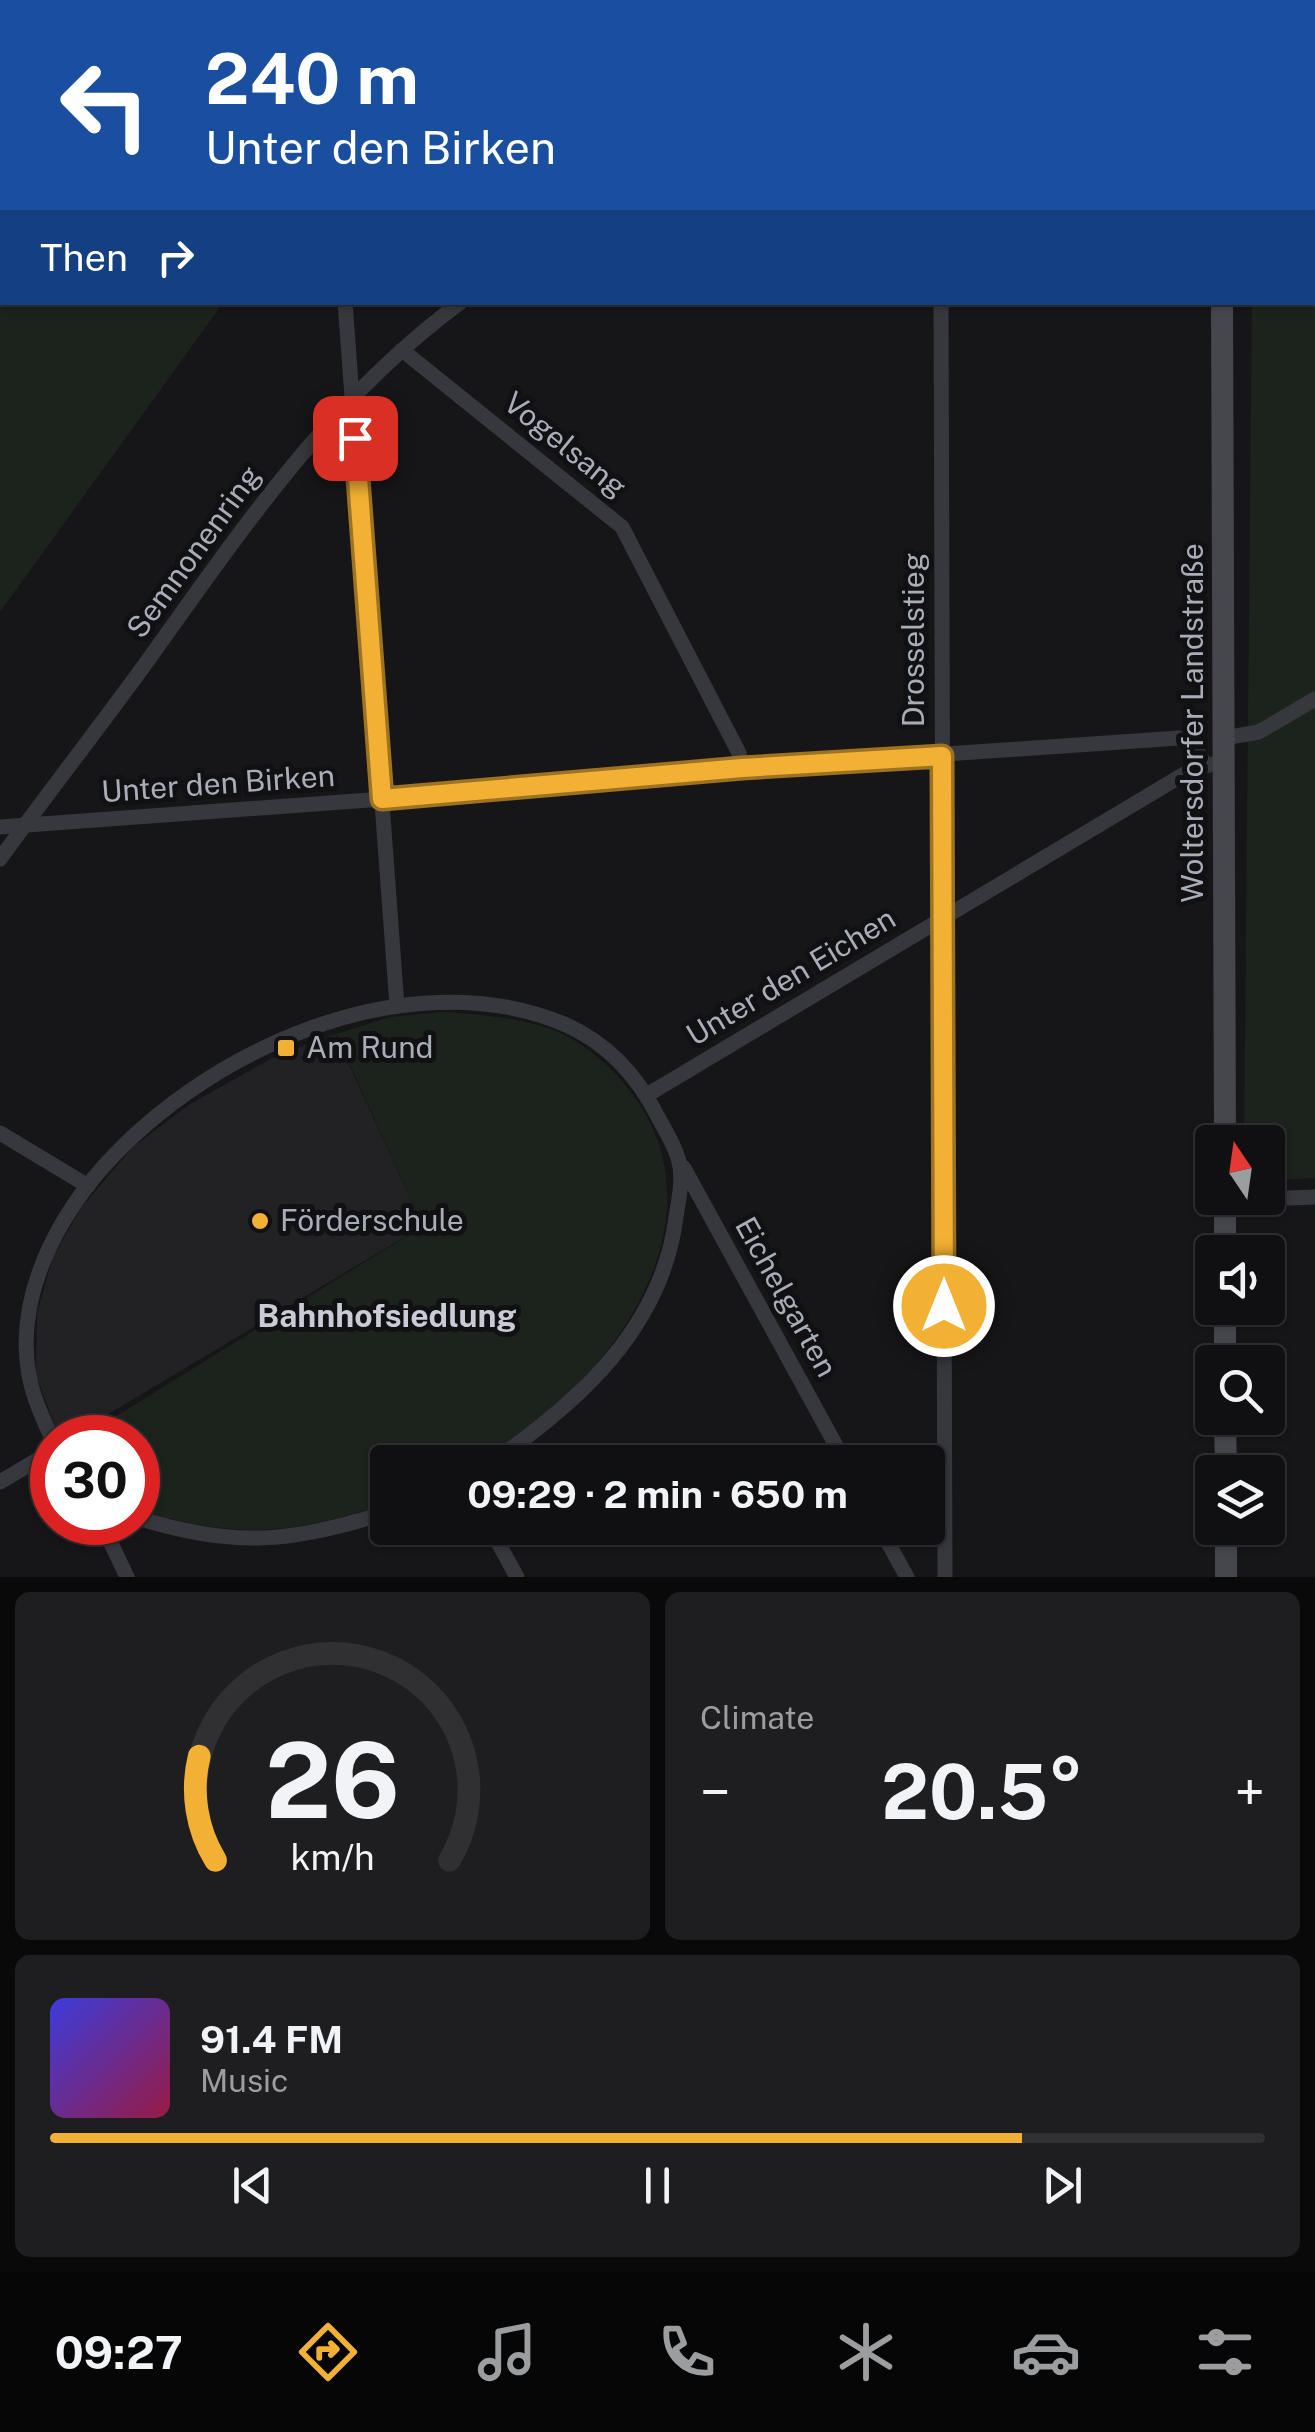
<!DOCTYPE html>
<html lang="en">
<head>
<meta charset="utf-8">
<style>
  :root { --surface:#101012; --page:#1e1e20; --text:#f1f3f6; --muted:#9c9d9f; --line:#303032; --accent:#f2b134 }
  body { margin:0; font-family:"Public Sans",sans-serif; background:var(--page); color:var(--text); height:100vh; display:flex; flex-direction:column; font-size:38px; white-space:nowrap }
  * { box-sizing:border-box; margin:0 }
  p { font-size:32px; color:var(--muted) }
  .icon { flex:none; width:55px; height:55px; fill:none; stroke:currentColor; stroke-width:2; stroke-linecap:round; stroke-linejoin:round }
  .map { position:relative; height:1577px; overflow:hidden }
  .side { display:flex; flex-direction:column; gap:15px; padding:15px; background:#09090a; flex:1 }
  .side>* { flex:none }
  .guide { position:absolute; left:0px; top:0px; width:1315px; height:305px; box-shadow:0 2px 8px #0004,0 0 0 2px var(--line); background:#1a4fa0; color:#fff; overflow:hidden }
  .needle { width:65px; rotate:347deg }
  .controls { position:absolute; left:1195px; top:1125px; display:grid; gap:20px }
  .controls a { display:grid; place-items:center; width:90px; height:90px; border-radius:10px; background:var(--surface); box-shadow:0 2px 8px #0004,0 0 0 2px var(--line); font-size:50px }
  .speed { position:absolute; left:30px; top:1415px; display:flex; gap:20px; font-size:50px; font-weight:700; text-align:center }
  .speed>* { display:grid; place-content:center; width:130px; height:130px; border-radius:50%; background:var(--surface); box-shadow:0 2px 8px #0004,0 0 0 2px var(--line); line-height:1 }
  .speed .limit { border:15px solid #d22; background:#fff; color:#111 }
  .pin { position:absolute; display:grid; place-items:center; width:85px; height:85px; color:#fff; margin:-42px; border-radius:20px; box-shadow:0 5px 15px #0006 }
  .me { position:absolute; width:110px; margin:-55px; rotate:0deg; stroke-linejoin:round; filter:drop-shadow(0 0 8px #0008) }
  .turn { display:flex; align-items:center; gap:35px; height:210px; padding:0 40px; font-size:45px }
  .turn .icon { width:130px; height:130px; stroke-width:2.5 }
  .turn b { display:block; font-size:70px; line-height:85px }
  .then { display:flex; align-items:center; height:95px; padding:0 40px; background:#0003; gap:20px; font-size:38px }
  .big { font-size:75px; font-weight:700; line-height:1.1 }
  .side .card { flex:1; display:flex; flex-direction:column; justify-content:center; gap:15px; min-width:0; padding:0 35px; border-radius:15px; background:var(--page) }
  .side .dial { align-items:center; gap:0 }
  .dial svg { height:260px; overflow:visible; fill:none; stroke:var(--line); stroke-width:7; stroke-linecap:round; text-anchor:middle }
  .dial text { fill:var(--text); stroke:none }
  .song { display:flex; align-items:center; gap:30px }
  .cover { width:120px; height:120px; border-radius:15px; background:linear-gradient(135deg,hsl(240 70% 55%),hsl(340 70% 35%)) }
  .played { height:10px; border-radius:5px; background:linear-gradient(90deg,var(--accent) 80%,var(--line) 80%) }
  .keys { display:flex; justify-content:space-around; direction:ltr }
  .heat { display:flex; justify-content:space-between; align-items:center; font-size:55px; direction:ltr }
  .side .tiles { flex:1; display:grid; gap:15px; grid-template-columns:1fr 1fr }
  .card:last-child { grid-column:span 2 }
  .trip { position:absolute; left:370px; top:1445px; width:575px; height:100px; border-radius:10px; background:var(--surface); box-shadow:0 2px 8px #0004,0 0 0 2px var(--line); font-weight:700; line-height:100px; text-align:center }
  .tabs { display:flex; height:160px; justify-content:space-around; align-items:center; background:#060607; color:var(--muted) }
  .tabs .icon { width:70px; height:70px }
  .tabs .on { color:var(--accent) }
  .tabs b { font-size:45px; color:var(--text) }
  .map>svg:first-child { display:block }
</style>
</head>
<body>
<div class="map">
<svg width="1315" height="1577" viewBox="0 0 1315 1577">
  <rect width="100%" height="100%" fill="#161618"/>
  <polygon fill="#222225" points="335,1034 423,1226 70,1437 59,1437 36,1375 37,1313 53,1257 81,1208 132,1148 187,1106 272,1058"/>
  <g fill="#1c231d">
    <polygon points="0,0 875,0 2,2 2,302 223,303 0,612"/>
    <polygon points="1256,0 1315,0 1315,1178 1268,1180 1268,1142 1244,1142 1252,303 1312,302 1312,2"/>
    <path d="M443,1012C476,1014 510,1017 541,1026C573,1035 601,1057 622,1081C717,1190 647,1327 553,1407C531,1426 505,1448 479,1461C464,1467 407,1462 388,1462L387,1504C291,1535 235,1539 138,1510V1438H81L423,1226L336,1034L390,1017Z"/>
  </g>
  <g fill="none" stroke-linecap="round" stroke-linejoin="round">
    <g stroke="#37383d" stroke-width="15">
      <polyline points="345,302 397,1006"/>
      <polyline points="941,302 945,1577"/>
      <polyline points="402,350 622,527 739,753 741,768"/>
      <polyline points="1224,738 1259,732 1315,699"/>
      <polyline points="0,827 383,799 741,768 1179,738 1193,745 1205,764"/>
      <path d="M0,859C48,793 98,729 146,663C239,533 330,398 461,302"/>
      <polyline points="647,1095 1186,773 1212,764"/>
      <polyline points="0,1133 88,1186"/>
      <polyline points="684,1168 845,1462"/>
      <polyline points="1227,1198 1241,1200 1315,1197"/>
      <path d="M52,1439C43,1418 33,1398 29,1375C16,1305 49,1234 92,1180C195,1054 404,957 564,1024C608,1043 637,1075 658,1117C665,1130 674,1144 678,1158C684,1177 679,1198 676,1217C662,1328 579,1402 492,1462"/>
      <polyline points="0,1482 52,1451"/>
      <path d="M138,1518C234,1548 293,1543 388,1512"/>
      <polyline points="101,1522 127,1577"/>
      <polyline points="490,1528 517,1577"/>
      <polyline points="880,1528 907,1577"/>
    </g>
    <g stroke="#45474d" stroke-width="22">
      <polyline points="1224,2 1224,0"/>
      <polyline points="1222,302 1225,1142"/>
      <polyline points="1225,1252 1225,1198"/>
      <polyline points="1225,1308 1225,1362"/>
      <polyline points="1225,1418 1226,1472"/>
      <polyline points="1226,1528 1226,1577"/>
    </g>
  </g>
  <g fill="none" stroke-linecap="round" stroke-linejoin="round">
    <g stroke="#9d7322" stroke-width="25">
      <polyline id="route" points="355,438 382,799 742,768 942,756 944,1306"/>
    </g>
    <use href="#route" stroke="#f2b134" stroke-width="18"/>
  </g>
  <g fill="#f2b134" stroke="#111113" stroke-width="4">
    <rect x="276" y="1038" width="20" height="20" rx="5"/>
    <circle cx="260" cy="1221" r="10"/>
  </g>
  <g text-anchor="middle" stroke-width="10" stroke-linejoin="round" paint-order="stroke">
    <g font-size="30" fill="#a8adb8" stroke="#111113">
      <text transform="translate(565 445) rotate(39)" y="10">Vogelsang</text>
      <text transform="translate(194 552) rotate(-54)" y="10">Semnonenring</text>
      <text transform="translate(914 640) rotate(-90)" y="10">Drosselstieg</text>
      <text transform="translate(1193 723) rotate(-90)" y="10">Woltersdorfer Landstraße</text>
      <text transform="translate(218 784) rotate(-4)" y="10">Unter den Birken</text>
      <text transform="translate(791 977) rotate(-31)" y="10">Unter den Eichen</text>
      <text transform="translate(786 1297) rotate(61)" y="10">Eichelgarten</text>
    </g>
    <g font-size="30" fill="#a8adb8" stroke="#111113" text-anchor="start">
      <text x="306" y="1058">Am Rund</text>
      <text x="280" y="1231">Förderschule</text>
    </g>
    <g font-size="32" font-weight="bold" fill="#c9ccd4" stroke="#111113">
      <text x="387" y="1327">Bahnhofsiedlung</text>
    </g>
  </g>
</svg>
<div class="controls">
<a><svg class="needle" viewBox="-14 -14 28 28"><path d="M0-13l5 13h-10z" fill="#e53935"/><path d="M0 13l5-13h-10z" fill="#9c9d9f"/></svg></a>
<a><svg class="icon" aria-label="sound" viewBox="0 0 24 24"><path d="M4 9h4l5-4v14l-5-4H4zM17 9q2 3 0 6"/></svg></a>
<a><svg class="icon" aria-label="search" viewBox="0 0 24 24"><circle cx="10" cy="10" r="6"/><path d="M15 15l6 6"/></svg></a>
<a><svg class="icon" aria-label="layers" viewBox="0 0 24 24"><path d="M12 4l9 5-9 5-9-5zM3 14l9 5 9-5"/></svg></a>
</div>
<div class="speed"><div class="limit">30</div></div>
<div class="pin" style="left:355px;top:438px;background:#d93025"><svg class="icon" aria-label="arrive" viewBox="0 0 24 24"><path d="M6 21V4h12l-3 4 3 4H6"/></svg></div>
<svg class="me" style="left:944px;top:1306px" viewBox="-20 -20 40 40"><circle r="17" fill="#f2b134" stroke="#fff" stroke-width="3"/><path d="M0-11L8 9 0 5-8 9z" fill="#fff"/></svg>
<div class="trip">09:29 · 2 min · 650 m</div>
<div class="guide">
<div class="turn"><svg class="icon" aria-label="left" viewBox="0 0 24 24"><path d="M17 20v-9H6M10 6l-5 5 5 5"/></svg><div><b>240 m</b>Unter den Birken</div></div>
<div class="then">Then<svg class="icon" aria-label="right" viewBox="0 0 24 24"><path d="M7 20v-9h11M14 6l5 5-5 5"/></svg></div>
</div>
</div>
<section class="side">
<div class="tiles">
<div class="card dial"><svg viewBox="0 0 100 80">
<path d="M14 69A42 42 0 1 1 86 69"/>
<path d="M14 69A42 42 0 0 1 9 37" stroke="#f2b134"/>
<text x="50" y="56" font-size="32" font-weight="700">26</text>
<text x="50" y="72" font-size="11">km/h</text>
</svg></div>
<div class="card"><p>Climate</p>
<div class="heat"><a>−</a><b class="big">20.5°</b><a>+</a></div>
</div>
<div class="card">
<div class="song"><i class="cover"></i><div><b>91.4 FM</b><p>Music</p></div></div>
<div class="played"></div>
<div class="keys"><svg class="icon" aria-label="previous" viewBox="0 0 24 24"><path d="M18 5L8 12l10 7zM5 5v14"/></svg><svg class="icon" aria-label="pause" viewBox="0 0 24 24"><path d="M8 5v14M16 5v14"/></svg><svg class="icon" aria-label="next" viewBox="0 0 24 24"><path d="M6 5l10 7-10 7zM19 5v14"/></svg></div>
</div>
</div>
</section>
<nav class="tabs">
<b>09:27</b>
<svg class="icon on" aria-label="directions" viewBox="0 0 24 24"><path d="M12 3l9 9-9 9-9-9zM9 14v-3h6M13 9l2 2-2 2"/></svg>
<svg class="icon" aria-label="music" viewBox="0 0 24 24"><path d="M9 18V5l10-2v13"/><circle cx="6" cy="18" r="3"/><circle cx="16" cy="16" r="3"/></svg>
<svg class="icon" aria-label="phone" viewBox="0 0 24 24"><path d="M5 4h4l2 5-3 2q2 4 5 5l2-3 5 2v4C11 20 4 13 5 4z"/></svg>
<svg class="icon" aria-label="climate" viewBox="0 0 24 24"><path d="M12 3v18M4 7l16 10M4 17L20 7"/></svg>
<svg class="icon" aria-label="car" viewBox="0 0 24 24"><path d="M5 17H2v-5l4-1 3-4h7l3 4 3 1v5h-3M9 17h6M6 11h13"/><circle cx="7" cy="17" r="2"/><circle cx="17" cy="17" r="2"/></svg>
<svg class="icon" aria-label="filters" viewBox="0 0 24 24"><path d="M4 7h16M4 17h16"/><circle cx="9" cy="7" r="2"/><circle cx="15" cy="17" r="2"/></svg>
</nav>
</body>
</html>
